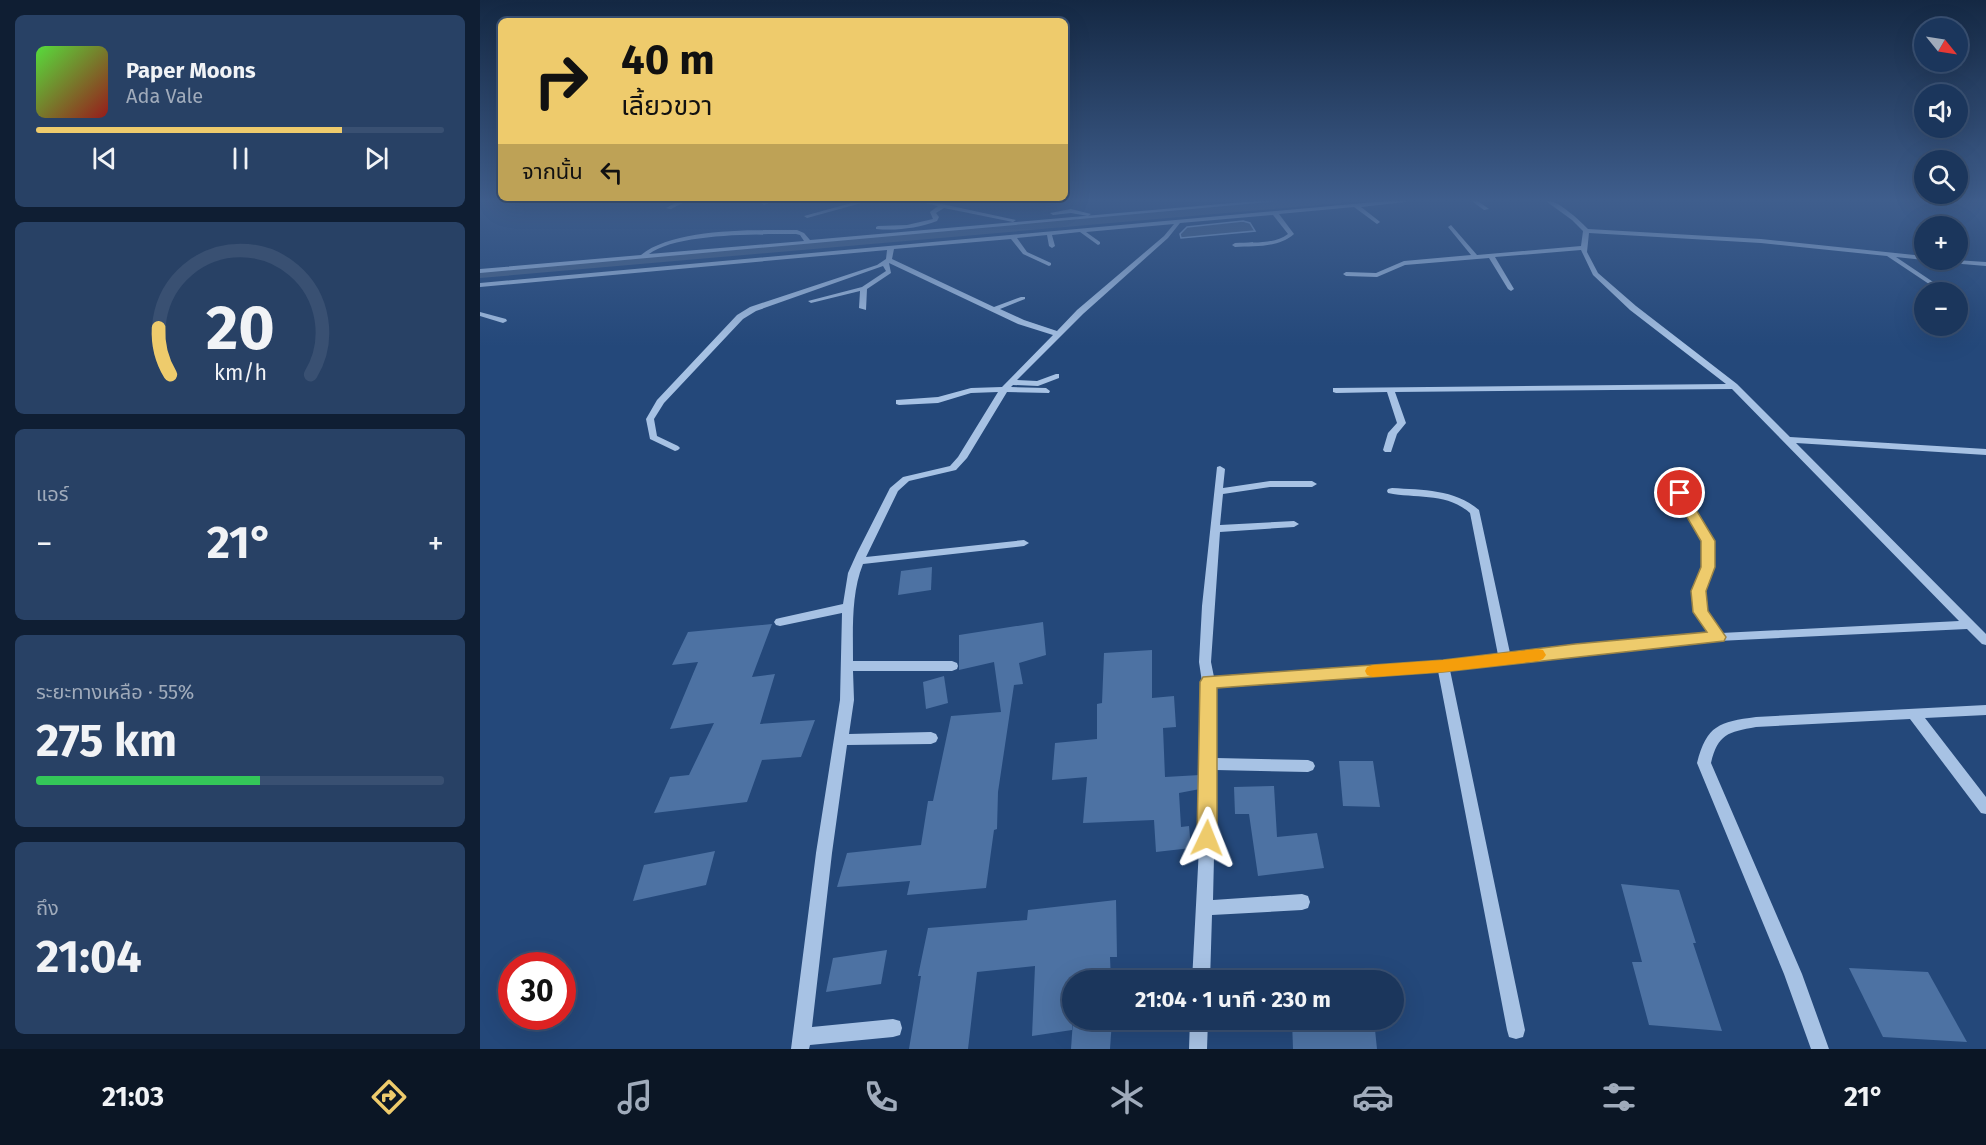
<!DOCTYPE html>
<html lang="th">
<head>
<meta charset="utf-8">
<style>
  :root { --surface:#1b365c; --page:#284165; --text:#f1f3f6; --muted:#a0abbb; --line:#395072; --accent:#eecb6c }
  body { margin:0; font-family:"Fira Sans","Noto Sans Thai",sans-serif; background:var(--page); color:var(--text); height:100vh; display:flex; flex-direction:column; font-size:22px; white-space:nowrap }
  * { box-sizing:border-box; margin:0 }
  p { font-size:20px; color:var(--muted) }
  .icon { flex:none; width:33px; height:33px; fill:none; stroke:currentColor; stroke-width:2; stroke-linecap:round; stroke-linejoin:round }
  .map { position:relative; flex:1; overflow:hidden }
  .side { display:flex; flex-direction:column; gap:15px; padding:15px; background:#0f1e33; width:480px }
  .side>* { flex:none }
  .banner { position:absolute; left:18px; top:18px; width:570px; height:183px; border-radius:9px; box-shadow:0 6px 24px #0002,0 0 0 2px var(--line); background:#eecb6c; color:#111; overflow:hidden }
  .needle { width:39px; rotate:120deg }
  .controls { position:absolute; left:1434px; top:18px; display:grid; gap:12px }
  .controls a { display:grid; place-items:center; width:54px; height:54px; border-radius:50%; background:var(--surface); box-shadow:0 6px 24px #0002,0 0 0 2px var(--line); font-size:30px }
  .speed { position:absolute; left:18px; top:952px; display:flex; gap:12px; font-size:30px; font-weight:700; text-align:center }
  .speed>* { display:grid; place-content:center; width:78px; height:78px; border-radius:50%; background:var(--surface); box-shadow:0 6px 24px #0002,0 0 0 2px var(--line); line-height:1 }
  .speed .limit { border:9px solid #d22; background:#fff; color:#111 }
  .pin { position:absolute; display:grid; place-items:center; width:51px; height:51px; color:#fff; margin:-26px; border:3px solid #fff; border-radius:50%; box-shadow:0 2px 6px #0007 }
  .me { position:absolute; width:66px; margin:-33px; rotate:2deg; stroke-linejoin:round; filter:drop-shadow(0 0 4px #0008) }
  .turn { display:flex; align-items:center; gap:21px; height:126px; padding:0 24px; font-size:27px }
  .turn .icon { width:78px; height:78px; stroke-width:2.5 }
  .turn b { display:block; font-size:42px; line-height:51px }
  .then { display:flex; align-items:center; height:57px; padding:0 24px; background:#0003; gap:12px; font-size:22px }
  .big { font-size:45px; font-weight:700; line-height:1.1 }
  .side .widget { flex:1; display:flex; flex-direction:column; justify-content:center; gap:9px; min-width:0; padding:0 21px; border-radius:9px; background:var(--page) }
  .side .dial { align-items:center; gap:0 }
  .dial svg { height:156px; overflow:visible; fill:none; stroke:var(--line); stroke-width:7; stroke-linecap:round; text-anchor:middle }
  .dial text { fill:var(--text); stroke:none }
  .song { display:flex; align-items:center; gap:18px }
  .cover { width:72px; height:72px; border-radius:9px; background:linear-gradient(135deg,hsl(110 70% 55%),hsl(0 70% 35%)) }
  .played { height:6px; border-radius:3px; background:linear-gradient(90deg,var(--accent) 75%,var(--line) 75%) }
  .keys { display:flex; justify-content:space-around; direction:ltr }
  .heat { display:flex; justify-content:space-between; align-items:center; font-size:33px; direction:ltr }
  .charge { height:9px; border-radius:4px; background:linear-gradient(90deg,#34c759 55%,var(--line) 0) }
  .trip { position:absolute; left:582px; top:970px; width:342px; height:60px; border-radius:30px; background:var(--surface); box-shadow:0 6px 24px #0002,0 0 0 2px var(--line); font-weight:700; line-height:60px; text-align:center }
  .tab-bar { display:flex; height:96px; justify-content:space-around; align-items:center; background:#0b1625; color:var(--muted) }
  .tab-bar .icon { width:42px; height:42px }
  .tab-bar .current { color:var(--accent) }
  .tab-bar b { font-size:27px; color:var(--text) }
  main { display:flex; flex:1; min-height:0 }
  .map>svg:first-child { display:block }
</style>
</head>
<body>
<main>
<section class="side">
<div class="widget">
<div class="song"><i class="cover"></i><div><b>Paper Moons</b><p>Ada Vale</p></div></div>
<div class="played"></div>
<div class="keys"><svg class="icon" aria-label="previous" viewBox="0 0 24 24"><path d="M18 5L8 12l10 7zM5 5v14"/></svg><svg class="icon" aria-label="pause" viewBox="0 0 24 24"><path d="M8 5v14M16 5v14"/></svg><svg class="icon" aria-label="next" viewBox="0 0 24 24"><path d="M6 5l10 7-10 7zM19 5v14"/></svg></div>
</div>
<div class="widget dial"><svg viewBox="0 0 100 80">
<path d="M14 69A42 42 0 1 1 86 69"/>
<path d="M14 69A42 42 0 0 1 8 45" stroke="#eecb6c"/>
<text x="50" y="56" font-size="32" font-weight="700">20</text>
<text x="50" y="72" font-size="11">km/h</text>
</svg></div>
<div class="widget"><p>แอร์</p>
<div class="heat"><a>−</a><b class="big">21°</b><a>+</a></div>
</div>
<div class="widget"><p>ระยะทางเหลือ · 55%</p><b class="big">275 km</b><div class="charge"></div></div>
<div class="widget"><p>ถึง</p><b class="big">21:04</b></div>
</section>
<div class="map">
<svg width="1506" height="1049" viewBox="0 0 1506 1049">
  <rect width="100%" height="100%" fill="#24487a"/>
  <polygon fill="#476286" stroke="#9cbce5" stroke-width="1.5" points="763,221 770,223 775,231 701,238 700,234 707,227"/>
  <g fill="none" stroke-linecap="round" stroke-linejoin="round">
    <polygon fill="#476286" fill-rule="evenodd" points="815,199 867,199 861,203 0,278 0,270"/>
  </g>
  <g fill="#4d72a3">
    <polygon points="452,567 451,590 418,595 421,571"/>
    <polygon points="563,622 566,655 539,663 543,684 534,685 518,792 517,829 514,830 506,888 427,895 430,881 357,887 367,853 441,845 448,801 453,801 471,716 521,712 514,662 479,670 479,635"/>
    <polygon points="292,624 272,677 295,674 280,724 335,720 321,757 282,760 267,802 174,813 190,777 209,775 234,723 190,729 218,662 192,665 208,632"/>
    <polygon points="672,650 672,698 694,696 696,727 683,728 685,777 720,775 720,789 699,793 701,827 709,826 711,848 676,852 674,820 603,823 607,777 572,780 575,743 617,739 617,704 622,703 624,653"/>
    <polygon points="464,676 468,703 446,709 443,682"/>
    <polygon points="859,761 893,761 900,807 863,806"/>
    <polygon points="794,786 797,837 837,833 844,868 778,876 769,814 755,814 754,787"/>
    <polygon points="235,851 226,885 153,901 164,865"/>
    <polygon points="1141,884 1199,890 1216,943 1213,943 1242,1031 1169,1025 1152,962 1162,962"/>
    <polygon points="636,900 637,957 630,957 631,981 592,981 592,1030 552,1036 555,966 497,972 488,1049 429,1049 441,976 438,976 448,928 547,920 548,910"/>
    <polygon points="407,950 401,984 346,992 353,958"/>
    <polygon points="1369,968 1448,972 1487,1042 1403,1037"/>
    <polygon points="593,1020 632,1020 630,1049 591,1049"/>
    <polygon points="812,1020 894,1020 897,1049 813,1049"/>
  </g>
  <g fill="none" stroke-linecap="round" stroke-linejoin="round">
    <g fill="#a7c2e4" fill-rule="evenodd">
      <polygon points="203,199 210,199 191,209 186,208"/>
      <polygon points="291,199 300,199 284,205 281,203"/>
      <polygon points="386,199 396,199 327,218 324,216"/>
      <path d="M428,199H439L536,220L533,222L464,208L456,213L459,217L457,221C438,228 417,231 396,229V227L398,226L427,225L453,219L450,212L458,206Z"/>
      <path d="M799,199H823L0,273V269L161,255C194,228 274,230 317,230L324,233L330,240ZM316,234L320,235L324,241L169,254C196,233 281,234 316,234Z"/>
      <path d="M928,199H951L881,207L899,221L900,222L897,224L874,207L799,214L814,234C798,248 775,246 755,247L752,245L755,243C772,242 793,245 808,234L793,215L700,223L688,238L603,314L537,380L557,381L576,374H579V378L558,386L533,385L531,387L566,388L570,391L569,393L527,392L487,458L476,470L429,481L418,491L386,557L544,540L549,543L544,546L383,564C371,594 373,629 373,661H472L477,663L478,666L477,669L472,671H373L374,700L369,734L451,732L456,734L458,738L456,742L451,744L367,745L352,853L332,1027L413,1019L420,1021L422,1028L420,1035L413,1037L330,1045L329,1049H311L336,853L360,700L362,613L300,626L296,625L294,622L296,619L300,618L363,604L368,573L377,553L410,488L423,477L470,466L478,457L518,392L491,393L458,403L419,405L416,404V400L458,397L491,388L522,387L573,335L538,324L409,263L411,273L387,289L386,310L379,308L380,291L331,303L328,301L382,287L406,271L403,266L276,311L263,319L184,403L174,419L177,436L198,446L200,448L198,450L195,451L170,439L166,419L177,400L257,315L270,307L397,265L406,259L407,250L0,287V283ZM694,224L684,236L597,310L577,331L544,320L520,309L545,299V297H541L514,307L412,259L414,249L531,239L543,254L569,266L571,265V263L547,252L537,238L567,235L569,246L572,248L575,246L572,235L600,232L618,245L620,244V242L606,232Z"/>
      <polygon points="989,199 995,199 1009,209 1004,210"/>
      <path d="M1063,199C1077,199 1098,219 1108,229L1281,239L1444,256L1446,260H1444L1416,257L1465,290V292H1461L1407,256L1281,243L1109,233L1107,252L1118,273L1156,306L1257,384L1310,437L1506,449V455L1316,443L1506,634V645L1502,644L1487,629L1238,641L1095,654L970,670L1045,1030L1043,1037L1036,1039L1029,1037L1027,1030L958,671L735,686L736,758L828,760L833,762L835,766L833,770L828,772L736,770L733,900L822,894L828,896L830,902L828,908L822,910L732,915L730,981H712L722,791V682L719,662L722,606L737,467L740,466L745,469L743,488L790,481H832L837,484L832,487H790L743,494L740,525L814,521L819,524L814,527L740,532L731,662L734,677L963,661L1018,655L990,513C966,492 937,499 908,493L907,491L908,489L912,488C943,490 974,489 999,510L1030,653L1229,633L1215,611L1213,591L1222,567L1223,541L1195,493L1200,490L1205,493L1233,541L1234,567L1225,591L1227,611L1241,633L1479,621L1252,389L915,392L926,423L917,434L911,452H905L903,450L908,433L917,423L907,392L856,393L853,392V388L1246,384L1150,310L1113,275L1101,250L1015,257L1034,289L1031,291L1028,289L1009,258L925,265L897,277L866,276L863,274L866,272L896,273L924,261L991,255L968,227L971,225L997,255L1101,246L1103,231L1092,220Z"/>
      <polygon points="591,209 611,214 608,216 591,213 573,215 570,213"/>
      <polygon points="1455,260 1475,260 1506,262 1506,266 1458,262"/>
      <polygon points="0,312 26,319 27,321 23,323 0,316"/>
      <path d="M1506,705V715L1445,718L1506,797V814L1501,813L1430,719L1276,727C1248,732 1238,734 1231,763L1322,974L1349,1049H1331L1304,974L1217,763C1227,725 1239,722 1276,717Z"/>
      <polygon points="710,1020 728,1020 727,1049 709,1049"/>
    </g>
  </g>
  <linearGradient id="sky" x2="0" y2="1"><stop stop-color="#142843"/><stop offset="0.58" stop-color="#3f5e8d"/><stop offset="1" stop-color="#3f5e8d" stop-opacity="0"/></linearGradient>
  <rect width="1506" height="346" fill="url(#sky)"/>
  <polygon fill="#eecb6c" stroke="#9b8446" stroke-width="1.5" points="1200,489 1206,493 1235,541 1235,567 1226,591 1228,611 1246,637 1244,641 963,672 737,688 737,838 734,844 727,847 720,844 717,838 720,682 723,677 963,660 1095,644 1227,632 1213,612 1211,591 1221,567 1221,541 1193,493"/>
  <polygon fill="#f59e0b" points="1058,649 1063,650 1066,655 1063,659 1058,661 963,672 893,677 887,675 885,671 887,667 893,665 963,660"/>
</svg>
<div class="controls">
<a><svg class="needle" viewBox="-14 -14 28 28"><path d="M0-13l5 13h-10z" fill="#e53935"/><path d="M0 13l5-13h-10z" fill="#a0abbb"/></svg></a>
<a><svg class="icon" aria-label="sound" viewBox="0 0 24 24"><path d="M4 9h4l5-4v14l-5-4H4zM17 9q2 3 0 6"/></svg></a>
<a><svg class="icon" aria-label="search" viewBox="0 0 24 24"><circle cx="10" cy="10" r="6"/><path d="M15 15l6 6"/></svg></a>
<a>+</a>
<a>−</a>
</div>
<div class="speed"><div class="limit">30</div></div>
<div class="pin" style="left:1200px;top:493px;background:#d93025"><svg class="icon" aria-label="arrive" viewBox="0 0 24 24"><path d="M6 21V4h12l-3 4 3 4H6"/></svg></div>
<svg class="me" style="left:727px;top:838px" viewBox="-20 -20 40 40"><path d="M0-17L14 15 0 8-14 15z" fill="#eecb6c" stroke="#fff" stroke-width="4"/></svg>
<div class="trip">21:04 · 1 นาที · 230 m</div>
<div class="banner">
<div class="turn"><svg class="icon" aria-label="right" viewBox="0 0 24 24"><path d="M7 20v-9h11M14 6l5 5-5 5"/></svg><div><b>40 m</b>เลี้ยวขวา</div></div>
<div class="then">จากนั้น<svg class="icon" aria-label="left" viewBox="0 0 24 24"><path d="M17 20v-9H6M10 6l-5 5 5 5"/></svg></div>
</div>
</div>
</main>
<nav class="tab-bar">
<b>21:03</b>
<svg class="icon current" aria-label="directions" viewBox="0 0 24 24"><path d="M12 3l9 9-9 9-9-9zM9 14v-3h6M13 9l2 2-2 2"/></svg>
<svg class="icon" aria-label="music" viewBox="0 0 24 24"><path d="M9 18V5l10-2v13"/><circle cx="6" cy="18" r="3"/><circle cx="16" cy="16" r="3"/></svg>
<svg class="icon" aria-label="phone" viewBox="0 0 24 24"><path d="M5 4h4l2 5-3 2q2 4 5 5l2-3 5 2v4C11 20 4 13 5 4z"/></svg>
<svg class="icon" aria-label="climate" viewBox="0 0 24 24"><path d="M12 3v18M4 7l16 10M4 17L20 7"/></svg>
<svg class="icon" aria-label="car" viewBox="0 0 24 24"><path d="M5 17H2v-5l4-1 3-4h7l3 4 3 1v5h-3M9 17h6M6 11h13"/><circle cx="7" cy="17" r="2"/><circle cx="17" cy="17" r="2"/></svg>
<svg class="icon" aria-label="filters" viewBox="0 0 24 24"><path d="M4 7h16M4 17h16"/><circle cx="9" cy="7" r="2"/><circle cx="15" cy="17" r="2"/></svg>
<b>21°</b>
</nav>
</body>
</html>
